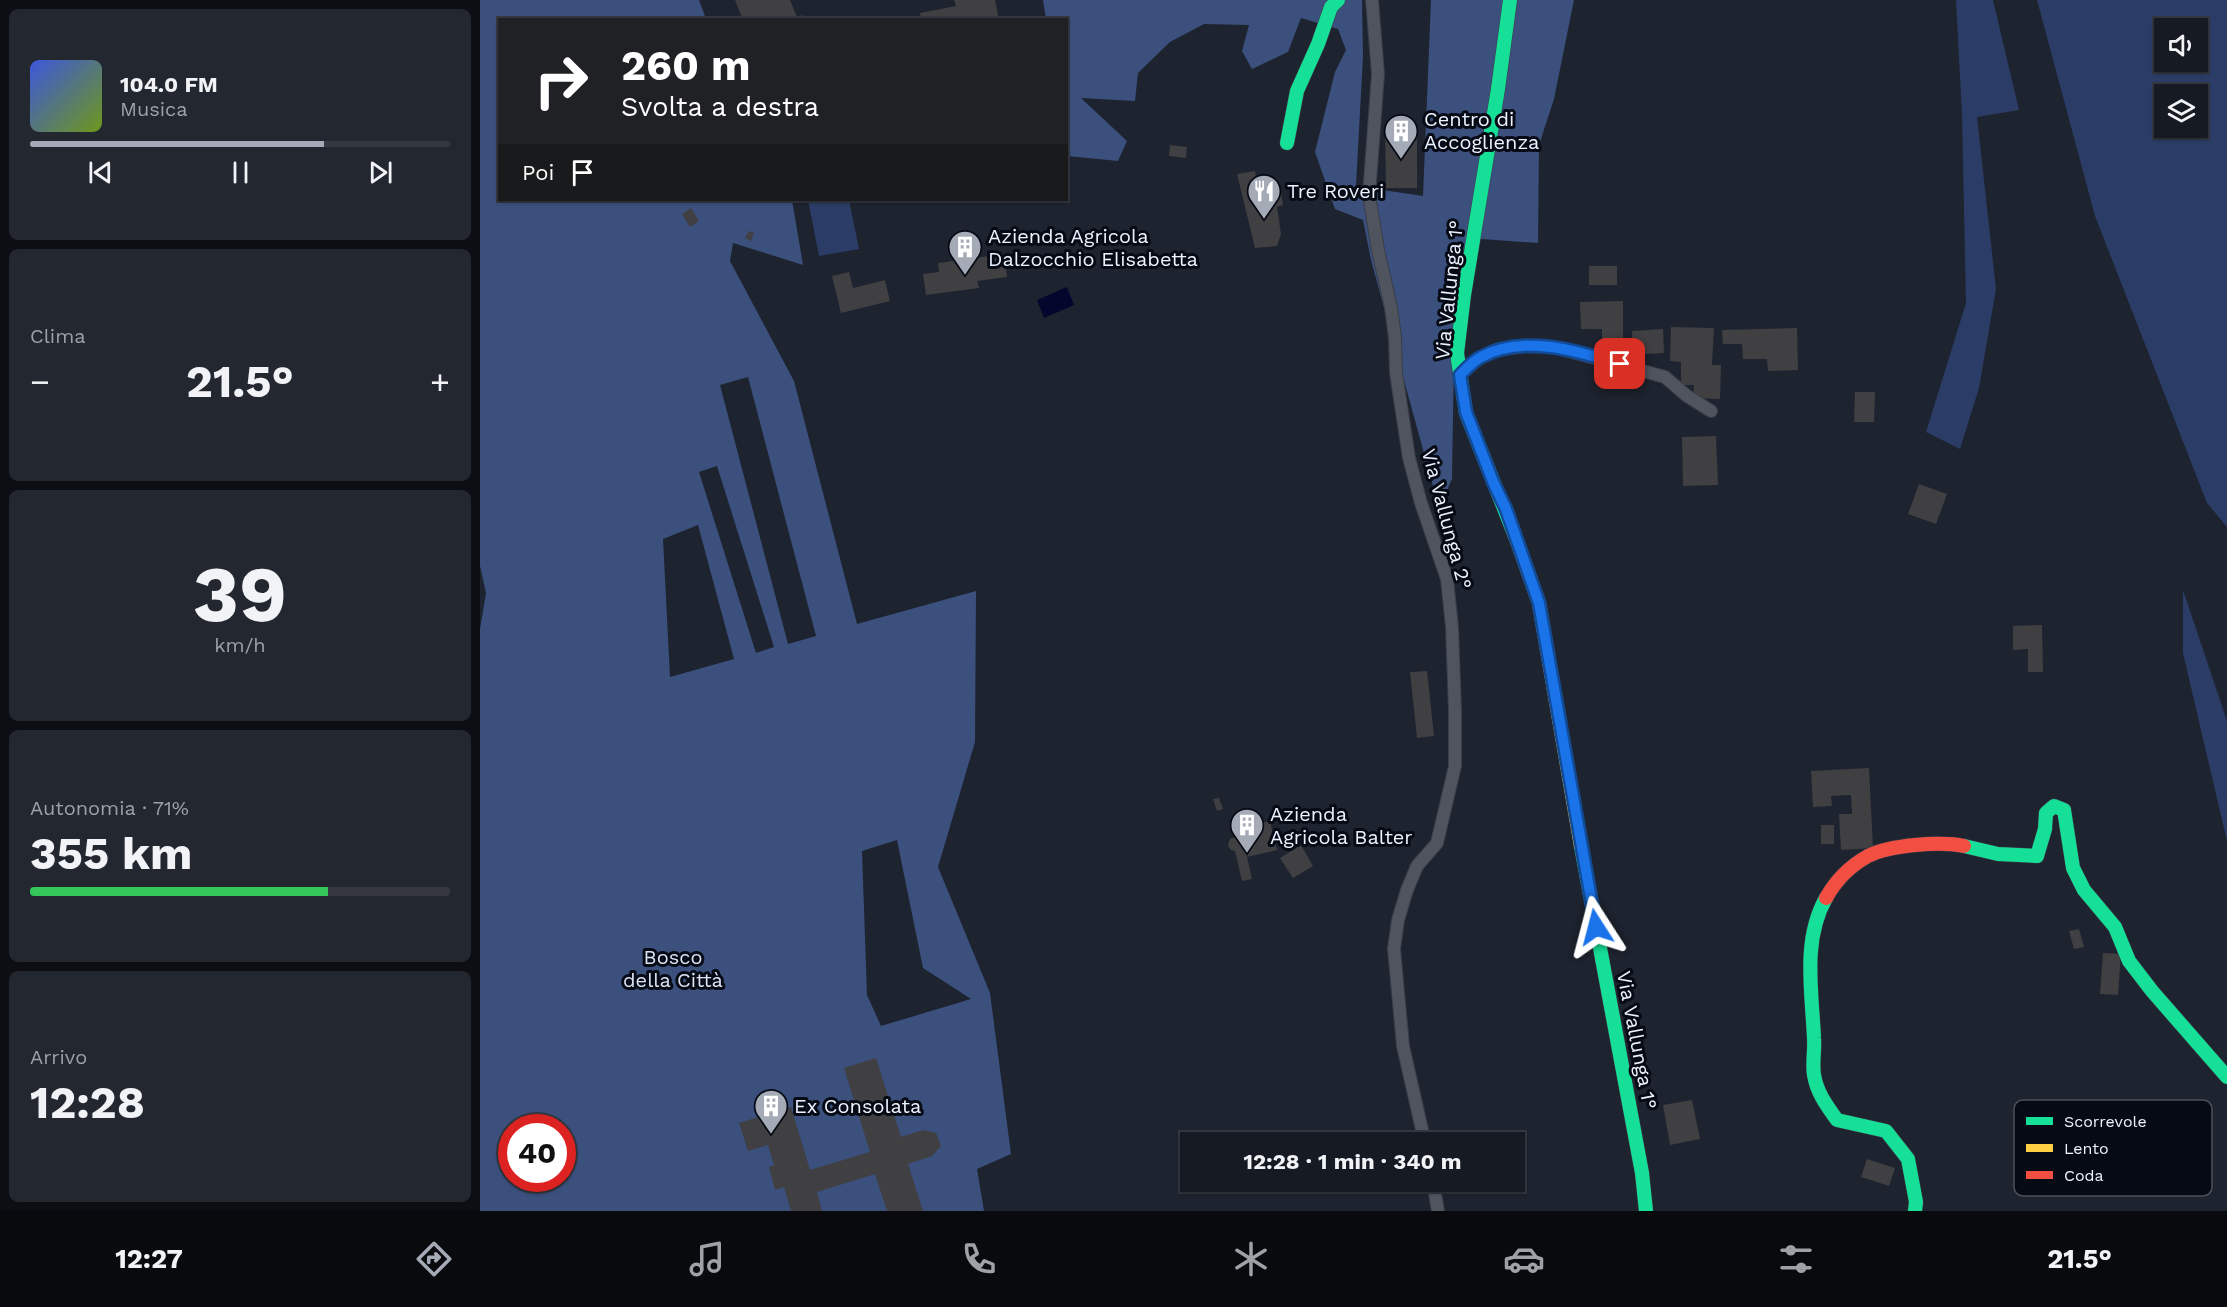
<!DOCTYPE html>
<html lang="it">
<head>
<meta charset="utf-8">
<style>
  :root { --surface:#161a23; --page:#232730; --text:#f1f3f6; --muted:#9ea1a6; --line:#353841; --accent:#a4aab6 }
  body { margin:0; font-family:"Work Sans",sans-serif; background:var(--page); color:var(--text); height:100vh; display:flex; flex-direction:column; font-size:22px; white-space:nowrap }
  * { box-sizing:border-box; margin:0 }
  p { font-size:20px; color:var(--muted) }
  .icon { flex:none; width:33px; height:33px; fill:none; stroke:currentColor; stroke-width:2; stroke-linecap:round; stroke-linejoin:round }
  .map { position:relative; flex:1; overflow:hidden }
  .details { display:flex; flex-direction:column; gap:9px; padding:9px; background:#0c0e13; width:480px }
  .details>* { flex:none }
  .guide { position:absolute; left:18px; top:18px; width:570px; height:183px; border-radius:0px; box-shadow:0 2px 4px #0004,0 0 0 2px var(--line); background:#202124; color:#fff; overflow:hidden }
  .controls { position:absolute; left:1674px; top:18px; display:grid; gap:12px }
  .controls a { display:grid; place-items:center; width:54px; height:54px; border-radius:0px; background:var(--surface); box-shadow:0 2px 4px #0004,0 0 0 2px var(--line); font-size:30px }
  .speed { position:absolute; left:18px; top:1114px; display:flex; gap:12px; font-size:30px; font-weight:700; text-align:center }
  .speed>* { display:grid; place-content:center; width:78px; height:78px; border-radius:50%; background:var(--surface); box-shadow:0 2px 4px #0004,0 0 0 2px var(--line); line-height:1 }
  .speed .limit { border:9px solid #d22; background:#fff; color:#111 }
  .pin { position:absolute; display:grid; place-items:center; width:51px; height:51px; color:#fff; margin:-26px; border-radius:12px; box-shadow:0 3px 9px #0006 }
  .me { position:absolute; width:66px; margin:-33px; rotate:351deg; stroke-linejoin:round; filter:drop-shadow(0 0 4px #0008) }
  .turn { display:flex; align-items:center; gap:21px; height:126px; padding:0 24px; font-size:27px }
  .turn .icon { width:78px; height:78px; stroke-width:2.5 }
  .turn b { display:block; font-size:42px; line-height:51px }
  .then { display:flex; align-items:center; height:57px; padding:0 24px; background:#0003; gap:12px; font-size:22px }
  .big { font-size:45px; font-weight:700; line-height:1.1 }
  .details .tile { flex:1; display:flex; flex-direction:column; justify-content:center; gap:9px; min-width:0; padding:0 21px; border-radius:9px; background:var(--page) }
  .details .dial { align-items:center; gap:0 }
  .dial b { font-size:78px; line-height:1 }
  .song { display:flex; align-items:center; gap:18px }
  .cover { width:72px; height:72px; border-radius:9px; background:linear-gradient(135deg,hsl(230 70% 55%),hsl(80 70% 35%)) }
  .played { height:6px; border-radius:3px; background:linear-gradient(90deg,var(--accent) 70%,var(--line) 70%) }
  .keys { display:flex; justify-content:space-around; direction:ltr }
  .heat { display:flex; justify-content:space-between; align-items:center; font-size:33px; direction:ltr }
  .charge { height:9px; border-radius:4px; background:linear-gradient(90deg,#34c759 71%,var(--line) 0) }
  .trip { position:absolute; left:700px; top:1132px; width:345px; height:60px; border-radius:0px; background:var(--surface); box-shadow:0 2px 4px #0004,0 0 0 2px var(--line); font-weight:700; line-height:60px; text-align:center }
  .menu { display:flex; height:96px; justify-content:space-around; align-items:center; background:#090a0e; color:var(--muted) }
  .menu .icon { width:42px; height:42px }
  .menu .active { color:var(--accent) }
  .menu b { font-size:27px; color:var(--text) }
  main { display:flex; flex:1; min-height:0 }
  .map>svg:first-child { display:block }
</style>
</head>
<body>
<main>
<section class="details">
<div class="tile">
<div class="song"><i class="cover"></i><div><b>104.0 FM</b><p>Musica</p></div></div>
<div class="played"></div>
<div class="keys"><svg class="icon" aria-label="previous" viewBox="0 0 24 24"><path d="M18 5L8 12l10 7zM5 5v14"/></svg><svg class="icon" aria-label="pause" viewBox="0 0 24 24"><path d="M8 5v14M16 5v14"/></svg><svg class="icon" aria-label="next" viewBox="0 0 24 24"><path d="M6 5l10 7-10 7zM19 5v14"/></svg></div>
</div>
<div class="tile"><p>Clima</p>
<div class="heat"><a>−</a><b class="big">21.5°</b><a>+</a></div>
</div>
<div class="tile dial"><b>39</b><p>km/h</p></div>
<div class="tile"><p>Autonomia · 71%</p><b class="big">355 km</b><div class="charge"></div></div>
<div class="tile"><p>Arrivo</p><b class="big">12:28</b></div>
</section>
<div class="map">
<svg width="1747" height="1211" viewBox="0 0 1747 1211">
  <rect width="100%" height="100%" fill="#1d232f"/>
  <g fill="#2b3d66" fill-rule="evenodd">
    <polygon points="1476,0 1513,0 1539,110 1497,117 1516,289 1499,388 1480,449 1446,432 1486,303 1482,115"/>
    <path d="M1557,0H1747V527L1727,503L1615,216ZM1684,28H1718V62H1684ZM1718,94V128H1684V94Z"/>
    <polygon points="328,200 369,200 379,249 339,256"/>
    <polygon points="1703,590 1747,721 1747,841 1703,653"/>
  </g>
  <g fill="#3b507d" fill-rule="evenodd">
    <path d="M0,0H219L226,19L20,20V200H312L323,265L253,243L250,261L314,381L377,624L496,591L495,742L458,867L510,993L531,1154L497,1169L504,1211H0V629L6,593L0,566ZM268,377L336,636L308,644L240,385ZM237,466L294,647L276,653L219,472ZM218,525L254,659L190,677L183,539ZM417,840L443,968L491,999L401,1026L387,995L382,851ZM32,1128H82V1179H32Z"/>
    <polygon points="563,0 882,0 883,56 876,186 943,196 951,0 1094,0 1074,99 1059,145 1058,243 988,238 974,353 972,479 959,508 891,260 883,220 855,209 835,152 855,72 866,50 858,29 821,18 808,52 772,69 762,51 769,25 724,24 690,42 658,73 655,101 601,98 647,141 638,161 587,156 586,20 566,19"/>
  </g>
  <polygon fill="#03062d" points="587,287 594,305 564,318 557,300"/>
  <g fill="#403f42">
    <polygon points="255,0 310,0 317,17 323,15 325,20 263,20"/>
    <polygon points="474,0 515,0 519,20 441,20 440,13 476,6"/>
    <polygon points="905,131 937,131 937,188 906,188"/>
    <polygon points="690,145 707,147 706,158 689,156"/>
    <polygon points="775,171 778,191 800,187 803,205 797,207 801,234 797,246 775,248 757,174"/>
    <polygon points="211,208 219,221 210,227 202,214"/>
    <polygon points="269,231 274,233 271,241 265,238"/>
    <polygon points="524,254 527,277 497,281 499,288 446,295 443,274 459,272 458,263"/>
    <rect x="1109" y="266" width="28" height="19"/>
    <polygon points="369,272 373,288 405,280 410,301 361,313 352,276"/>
    <polygon points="1143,301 1143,348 1122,348 1122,329 1101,329 1100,302"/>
    <polygon points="1191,327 1234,328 1232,365 1241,365 1240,399 1213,398 1214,385 1201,385 1201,362 1190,361"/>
    <polygon points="1317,328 1318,370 1288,371 1287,359 1263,359 1262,344 1243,344 1242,330"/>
    <polygon points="1183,329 1184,353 1153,355 1152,331"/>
    <polygon points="1375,392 1395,392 1394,422 1374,422"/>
    <polygon points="1236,436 1238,485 1203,486 1202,437"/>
    <polygon points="1439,484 1467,494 1456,524 1428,514"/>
    <polygon points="1562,625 1563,672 1548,672 1548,649 1533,650 1533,626"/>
    <polygon points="947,671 954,736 937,738 930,672"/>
    <polygon points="1389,768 1393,848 1361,850 1359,814 1372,814 1371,795 1351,796 1352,806 1333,807 1331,771"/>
    <polygon points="739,798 743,809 737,811 733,799"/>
    <polygon points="790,821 797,850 767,857 772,879 762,881 755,851 751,850 748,846 749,841 751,838 759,837 764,841 761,828"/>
    <rect x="1341" y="825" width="13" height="19"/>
    <polygon points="821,845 833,866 813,878 800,858"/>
    <polygon points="1599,929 1604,947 1594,949 1589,931"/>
    <polygon points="1623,953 1641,954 1638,995 1620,994"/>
    <polygon points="396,1058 421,1137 443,1130 456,1133 461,1146 452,1156 428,1164 443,1211 407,1211 395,1174 337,1192 342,1211 311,1211 304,1187 295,1190 289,1167 294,1165 288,1145 268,1151 259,1123 311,1107 330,1170 390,1152 364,1068"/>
    <polygon points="1212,1100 1220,1139 1190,1145 1183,1105"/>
    <polygon points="1029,1134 1031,1143 1002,1143 1002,1139"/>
    <polygon points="1387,1159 1415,1168 1409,1186 1381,1177"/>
  </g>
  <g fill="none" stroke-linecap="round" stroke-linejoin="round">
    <g stroke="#3a3e49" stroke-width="14">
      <g id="street">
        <polyline points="892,0 898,74 889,195 898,250 911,307 915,338 916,373 929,458 941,503 967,579 972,627 975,711 975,766 957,843 937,866 927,890 918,920 914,949 923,1046 945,1143"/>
        <polyline points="980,375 999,358 1016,350 1046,346 1074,347 1185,377 1207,396 1231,411"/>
        <polyline points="953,1182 958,1211"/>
      </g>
    </g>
    <g stroke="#3a3e49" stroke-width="15">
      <g id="fast">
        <polyline points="1030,0 1018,89 984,295 977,353 986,413 1037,541"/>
        <polyline points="807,143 817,91 838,44 851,7 858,0"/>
        <polyline points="1101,846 1162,1173 1166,1211"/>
        <polyline points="1484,846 1518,854 1557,856 1565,829 1566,813 1574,806 1584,810 1593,868 1604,890 1635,927 1649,961 1672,991 1747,1077"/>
        <path d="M1346,898C1322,940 1332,992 1334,1038C1335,1050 1332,1064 1334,1075C1337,1093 1347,1106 1357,1120L1406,1131L1428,1159L1436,1202L1435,1211"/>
      </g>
    </g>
    <g stroke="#3a3e49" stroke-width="15">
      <polyline id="slow" points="1037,541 1059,603 1101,846"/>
    </g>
    <g stroke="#3a3e49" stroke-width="15">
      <path id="jam" d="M1346,898C1356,880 1370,866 1388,856C1410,845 1460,841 1484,846"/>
    </g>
    <use href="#street" stroke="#4f545e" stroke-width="12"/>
    <use href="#fast" stroke="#16e098" stroke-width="14"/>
    <use href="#slow" stroke="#ffcf43" stroke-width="14"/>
    <use href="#jam" stroke="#f24e42" stroke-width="14"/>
  </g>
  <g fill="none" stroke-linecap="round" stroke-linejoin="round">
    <g stroke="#114b97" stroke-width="15">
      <path id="route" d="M1116,927L1059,603L1026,509L1014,484L986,412L980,375C986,369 993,361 1001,357C1044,334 1097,351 1140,364"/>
    </g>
    <use href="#route" stroke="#1a73e8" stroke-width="10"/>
  </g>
  <defs>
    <g id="building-pin" transform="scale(1.725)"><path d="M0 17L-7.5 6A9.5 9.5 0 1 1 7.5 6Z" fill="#a4aab6" stroke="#060a14"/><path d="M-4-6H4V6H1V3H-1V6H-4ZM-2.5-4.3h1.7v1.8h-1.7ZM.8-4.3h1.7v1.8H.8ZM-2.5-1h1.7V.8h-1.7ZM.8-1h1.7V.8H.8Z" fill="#fff"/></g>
    <g id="restaurant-pin" transform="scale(1.725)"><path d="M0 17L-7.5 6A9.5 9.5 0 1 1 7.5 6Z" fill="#a4aab6" stroke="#060a14"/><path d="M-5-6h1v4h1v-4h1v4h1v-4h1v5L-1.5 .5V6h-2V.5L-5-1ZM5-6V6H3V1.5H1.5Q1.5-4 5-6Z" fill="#fff"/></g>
  </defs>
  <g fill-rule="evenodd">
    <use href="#building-pin" x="921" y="131"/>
    <use href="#restaurant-pin" x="784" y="191"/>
    <use href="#building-pin" x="485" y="247"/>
    <use href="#building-pin" x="767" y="825"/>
    <use href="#building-pin" x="291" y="1106"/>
  </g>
  <g text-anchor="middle" stroke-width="6" stroke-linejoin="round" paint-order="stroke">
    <g font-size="20" fill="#ecf2ff" stroke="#060a14" text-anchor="start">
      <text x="944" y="126">Centro di<tspan x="944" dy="23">Accoglienza</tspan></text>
      <text x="807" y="198">Tre Roveri</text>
      <text x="508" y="243">Azienda Agricola<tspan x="508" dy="23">Dalzocchio Elisabetta</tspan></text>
      <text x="790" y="821">Azienda<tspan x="790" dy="23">Agricola Balter</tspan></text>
      <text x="314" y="1113">Ex Consolata</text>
    </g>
    <g font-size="20" fill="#ecf2ff" stroke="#060a14">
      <text transform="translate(969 290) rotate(-84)" y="7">Via Vallunga 1°</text>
      <text transform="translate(967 519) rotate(75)" y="7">Via Vallunga 2°</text>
      <text transform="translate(1157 1040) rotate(79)" y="7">Via Vallunga 1°</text>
    </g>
    <g font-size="20" fill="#dce4f4" stroke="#060a14">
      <text x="193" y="964">Bosco<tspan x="193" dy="23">della Città</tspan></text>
    </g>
  </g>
  <rect x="1534" y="1100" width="198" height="96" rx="9" fill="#060a14" stroke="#4b505a" stroke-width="1.5"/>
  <rect x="1546" y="1117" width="27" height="8" fill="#16e098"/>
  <rect x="1546" y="1144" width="27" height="8" fill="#ffcf43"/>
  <rect x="1546" y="1171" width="27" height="8" fill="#f24e42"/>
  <g font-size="16" fill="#ecf2ff">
    <text x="1584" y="1127">Scorrevole</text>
    <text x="1584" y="1154">Lento</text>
    <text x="1584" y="1181">Coda</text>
  </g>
</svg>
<div class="controls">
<a><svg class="icon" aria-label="sound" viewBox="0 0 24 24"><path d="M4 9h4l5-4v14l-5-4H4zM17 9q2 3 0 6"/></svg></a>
<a><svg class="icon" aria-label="layers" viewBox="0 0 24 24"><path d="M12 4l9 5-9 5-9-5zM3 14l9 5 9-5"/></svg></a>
</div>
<div class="speed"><div class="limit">40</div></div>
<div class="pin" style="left:1140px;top:364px;background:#d93025"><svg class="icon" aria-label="arrive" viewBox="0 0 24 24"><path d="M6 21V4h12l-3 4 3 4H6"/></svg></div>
<svg class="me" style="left:1116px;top:927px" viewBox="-20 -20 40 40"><path d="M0-17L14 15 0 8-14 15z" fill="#1a73e8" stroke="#fff" stroke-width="4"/></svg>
<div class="trip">12:28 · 1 min · 340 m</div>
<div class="guide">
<div class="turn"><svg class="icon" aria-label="right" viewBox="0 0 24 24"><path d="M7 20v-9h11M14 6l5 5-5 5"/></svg><div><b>260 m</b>Svolta a destra</div></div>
<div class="then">Poi<svg class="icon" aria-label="arrive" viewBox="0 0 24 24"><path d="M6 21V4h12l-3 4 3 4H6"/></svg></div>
</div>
</div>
</main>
<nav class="menu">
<b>12:27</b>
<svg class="icon active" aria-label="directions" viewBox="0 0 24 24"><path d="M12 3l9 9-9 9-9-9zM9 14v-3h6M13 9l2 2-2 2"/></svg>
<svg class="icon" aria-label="music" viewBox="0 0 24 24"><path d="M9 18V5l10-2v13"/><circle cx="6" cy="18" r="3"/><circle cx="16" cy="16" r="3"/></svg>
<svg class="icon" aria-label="phone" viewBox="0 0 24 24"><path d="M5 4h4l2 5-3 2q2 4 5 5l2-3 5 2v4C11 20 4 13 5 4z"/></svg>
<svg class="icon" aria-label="climate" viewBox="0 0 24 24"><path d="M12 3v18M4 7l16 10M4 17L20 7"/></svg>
<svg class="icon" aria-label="car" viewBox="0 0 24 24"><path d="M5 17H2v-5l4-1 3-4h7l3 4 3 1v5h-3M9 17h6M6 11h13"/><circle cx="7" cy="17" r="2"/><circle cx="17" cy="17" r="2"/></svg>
<svg class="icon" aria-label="filters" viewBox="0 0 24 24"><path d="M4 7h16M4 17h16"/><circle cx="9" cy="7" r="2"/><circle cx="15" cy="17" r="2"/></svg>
<b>21.5°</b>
</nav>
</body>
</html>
